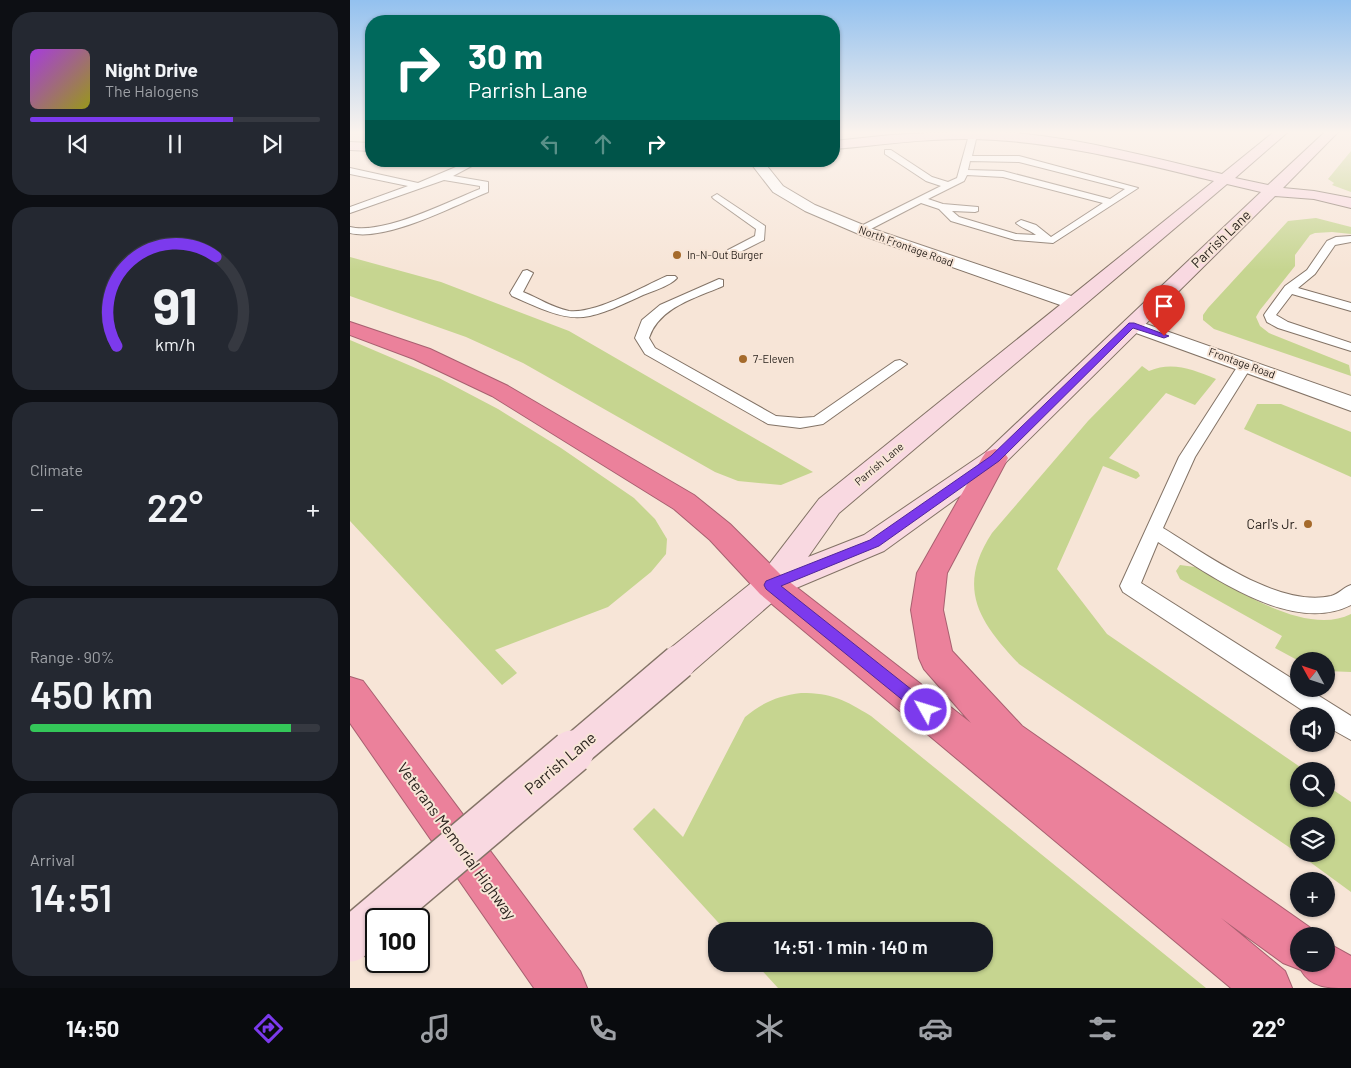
<!DOCTYPE html>
<html lang="en">
<head>
<meta charset="utf-8">
<style>
  :root { --surface:#171b24; --page:#242831; --text:#f1f3f6; --muted:#9ea1a6; --line:#363941; --accent:#7c3aed }
  body { margin:0; font-family:Barlow,sans-serif; background:var(--page); color:var(--text); height:100vh; display:flex; flex-direction:column; font-size:19px; white-space:nowrap }
  * { box-sizing:border-box; margin:0 }
  p { font-size:16px; color:var(--muted) }
  .icon { flex:none; width:28px; height:28px; fill:none; stroke:currentColor; stroke-width:2; stroke-linecap:round; stroke-linejoin:round }
  .map { position:relative; flex:1; overflow:hidden }
  .drawer { display:flex; flex-direction:column; gap:12px; padding:12px; background:#0d0f14; width:350px }
  .drawer>* { flex:none }
  .banner { position:absolute; left:15px; top:15px; width:475px; height:152px; border-radius:20px; box-shadow:0 1px 4px #0004; background:#00695c; color:#fff; overflow:hidden }
  .needle { width:32px; rotate:310deg }
  .buttons { position:absolute; left:940px; top:652px; display:grid; gap:10px }
  .buttons a { display:grid; place-items:center; width:45px; height:45px; border-radius:50%; background:var(--surface); box-shadow:0 1px 4px #0004; font-size:25px }
  .speed { position:absolute; left:15px; top:908px; display:flex; gap:10px; font-size:25px; font-weight:700; text-align:center }
  .speed>* { display:grid; place-content:center; width:65px; height:65px; border-radius:50%; background:var(--surface); box-shadow:0 1px 4px #0004; line-height:1 }
  .speed .limit { border:2px solid #111; border-radius:8px; background:#fff; color:#111 }
  .pin { position:absolute; display:grid; place-items:center; width:42px; height:42px; color:#fff; margin:-51px -21px; border-radius:50% 50% 50% 0; rotate:-45deg; box-shadow:0 0 5px #0007 }
  .pin .icon { rotate:45deg }
  .me { position:absolute; width:55px; margin:-28px; rotate:309deg; stroke-linejoin:round; filter:drop-shadow(0 0 4px #0008) }
  .turn { display:flex; align-items:center; gap:18px; height:105px; padding:0 20px; font-size:22px }
  .turn .icon { width:65px; height:65px; stroke-width:2.5 }
  .turn b { display:block; font-size:35px; line-height:42px }
  .lanes { display:flex; align-items:center; height:48px; padding:0 20px; background:#0003; justify-content:center; gap:25px; direction:ltr }
  .lanes .off { opacity:.35 }
  .big { font-size:38px; font-weight:600; line-height:1.1 }
  .drawer .widget { flex:1; display:flex; flex-direction:column; justify-content:center; gap:8px; min-width:0; padding:0 18px; border-radius:20px; background:var(--page) }
  .drawer .dial { align-items:center; gap:0 }
  .dial svg { height:130px; overflow:visible; fill:none; stroke:var(--line); stroke-width:7; stroke-linecap:round; text-anchor:middle }
  .dial text { fill:var(--text); stroke:none }
  .song { display:flex; align-items:center; gap:15px }
  .cover { width:60px; height:60px; border-radius:8px; background:linear-gradient(135deg,hsl(280 70% 55%),hsl(60 70% 35%)) }
  .played { height:5px; border-radius:2px; background:linear-gradient(90deg,var(--accent) 70%,var(--line) 70%) }
  .keys { display:flex; justify-content:space-around; direction:ltr }
  .heat { display:flex; justify-content:space-between; align-items:center; font-size:28px; direction:ltr }
  .charge { height:8px; border-radius:4px; background:linear-gradient(90deg,#34c759 90%,var(--line) 0) }
  .trip { position:absolute; left:358px; top:922px; width:285px; height:50px; border-radius:20px; background:var(--surface); box-shadow:0 1px 4px #0004; font-weight:600; line-height:50px; text-align:center }
  .menu { display:flex; height:80px; justify-content:space-around; align-items:center; background:#090b0e; color:var(--muted) }
  .menu .icon { width:35px; height:35px }
  .menu .on { color:var(--accent) }
  .menu b { font-size:22px; color:var(--text) }
  main { display:flex; flex:1; min-height:0 }
  .map>svg:first-child { display:block }
</style>
</head>
<body>
<main>
<section class="drawer">
<div class="widget">
<div class="song"><i class="cover"></i><div><b>Night Drive</b><p>The Halogens</p></div></div>
<div class="played"></div>
<div class="keys"><svg class="icon" aria-label="previous" viewBox="0 0 24 24"><path d="M18 5L8 12l10 7zM5 5v14"/></svg><svg class="icon" aria-label="pause" viewBox="0 0 24 24"><path d="M8 5v14M16 5v14"/></svg><svg class="icon" aria-label="next" viewBox="0 0 24 24"><path d="M6 5l10 7-10 7zM19 5v14"/></svg></div>
</div>
<div class="widget dial"><svg viewBox="0 0 100 80">
<path d="M14 69A42 42 0 1 1 86 69"/>
<path d="M14 69A42 42 0 0 1 75 14" stroke="#7c3aed"/>
<text x="50" y="56" font-size="32" font-weight="700">91</text>
<text x="50" y="72" font-size="11">km/h</text>
</svg></div>
<div class="widget"><p>Climate</p>
<div class="heat"><a>−</a><b class="big">22°</b><a>+</a></div>
</div>
<div class="widget"><p>Range · 90%</p><b class="big">450 km</b><div class="charge"></div></div>
<div class="widget"><p>Arrival</p><b class="big">14:51</b></div>
</section>
<div class="map">
<svg width="1001" height="988" viewBox="0 0 1001 988">
  <rect width="100%" height="100%" fill="#f7e5d7"/>
  <g fill="#c6d590">
    <polygon points="1001,151 1001,192 982,185 984,183 978,179"/>
    <polygon points="966,218 1001,227 1001,234 982,232 965,233 960,235 945,255 945,266 910,310 906,317 910,326 919,333 999,365 1001,376 864,329 853,320 853,315 858,308 938,221"/>
    <polygon points="0,257 91,282 219,331 463,472 431,485 388,481 365,472 173,363 116,337 0,296"/>
    <polygon points="0,340 89,378 148,409 211,448 284,498 305,519 317,539 316,554 301,572 258,607 145,650 167,673 152,685 0,521"/>
    <path d="M792,366L799,371C823,361 843,370 866,379L845,405L816,393L759,458L788,472L790,476L786,479L753,466L707,569L757,634L956,771H949V799H976V785L1001,802V892L949,854H976V826H949V854L669,664C629,622 606,588 642,533L738,421Z"/>
    <polygon points="907,404 931,404 1001,432 1001,477 894,429"/>
    <path d="M830,565L845,567C884,588 956,637 1001,614V672L976,671V661H949L925,648L932,636L830,579L826,571Z"/>
    <path d="M451,693C482,693 495,700 521,716L856,988H428L406,964H634V931H376L283,829L304,808L333,837L395,717C413,702 428,696 451,693Z"/>
  </g>
  <g fill="none" stroke-linecap="round" stroke-linejoin="round">
    <g stroke="#837366" stroke-width="2">
      <g id="lane">
        <path d="M623,133L627,135L622,156H669L788,188L703,243L665,240L601,221L589,209L571,203L515,232H507V228L591,186L576,181L535,154V150H541L582,177L598,182L607,178L619,135ZM620,161L669,162L775,189L760,199L653,171L618,170ZM617,175L653,177L753,203L701,237L686,225L671,220L666,223C671,228 680,230 686,235L666,234L609,217L602,211L625,212L628,211V207L593,204L578,199L614,181Z"/>
        <path d="M120,161H131L103,176L138,182V192C103,206 36,242 0,233V227C34,235 97,202 130,189V186L94,180L0,213V207L58,186L0,174V168L68,183Z"/>
        <polygon points="367,194 415,226 414,240 386,254 378,254 378,250 405,236 406,229 364,199 362,197"/>
        <polygon points="1001,236 1001,242 985,245 965,274 948,288 1001,303 1001,311 942,294 926,315 938,322 1001,343 1001,351 928,328 917,322 914,315 916,312 935,286 957,270 977,241 986,237"/>
        <path d="M177,270L183,273L173,292C188,298 203,308 219,311C246,314 292,287 317,276H325L327,278C320,286 303,291 293,295C229,325 225,324 162,296L160,293L173,271Z"/>
        <path d="M369,279L373,280V286C346,298 309,307 299,338L305,348L426,416L450,418L464,417L545,361L550,360L557,364L473,424L450,428L418,424L295,354L285,338L292,320L310,305Z"/>
        <path d="M896,360L903,364L845,457L813,528C856,554 928,608 981,596C989,594 994,587 1001,585V605C941,636 857,573 808,542L791,583L949,683V689H958L1001,716V740L976,726V716H961L773,592L770,586L829,457L891,361Z"/>
      </g>
    </g>
    <g stroke="#837366" stroke-width="2">
      <g id="street">
        <polygon points="399,161 413,161 433,186 465,205 523,229 730,299 733,303 730,307 716,307 511,235 455,211 423,192"/>
        <polygon points="782,319 1001,396 1001,411 775,329 772,325 775,321"/>
      </g>
    </g>
    <g stroke="#837366" stroke-width="2">
      <g id="secondary">
        <path d="M621,131C706,131 789,155 872,174L925,131H939L885,178L918,185L976,131H989L933,188L964,191L1001,198V208L964,199L925,196L654,464L534,551L432,594L341,673L329,677L317,673L312,662L317,651L410,576L469,499L864,181C785,162 706,141 624,139C577,138 530,145 484,149V141L541,135ZM877,184L911,192L636,452L514,535L458,557L489,513Z"/>
        <polygon points="0,142 21,143 21,151 0,150"/>
        <polygon points="234,161 346,161 339,165 241,165"/>
      </g>
    </g>
    <g stroke="#a86070" stroke-width="2">
      <g id="highway">
        <path d="M0,322L80,349L158,386L344,495L380,524L432,576L621,723L574,669L569,658L561,610L567,573L632,458L636,452L645,449L654,452L658,458L597,573L593,610L602,651L672,726L965,931L968,936H949V964H976V942L1001,956V988C978,988 961,988 951,970L933,963L871,918L935,971L942,988H881L410,594L360,540L324,509L142,396L64,359L0,335Z"/>
        <polygon points="0,677 13,681 230,971 237,988 184,988 0,723"/>
      </g>
    </g>
    <use href="#lane" fill="#fff" fill-rule="evenodd"/>
    <use href="#street" fill="#fff" fill-rule="evenodd"/>
    <use href="#secondary" fill="#f9d9e1" fill-rule="evenodd"/>
    <use href="#highway" fill="#eb819b" fill-rule="evenodd"/>
    <g stroke="#837366" stroke-width="37" stroke-linecap="butt">
      <polyline id="secondary-bridge-far1" points="221,754 329,662"/>
    </g>
    <g stroke="#837366" stroke-width="46" stroke-linecap="butt">
      <polyline id="secondary-bridge" points="0,940 222,752"/>
    </g>
    <use href="#secondary-bridge-far1" stroke="#f9d9e1" stroke-width="34"/>
    <use href="#secondary-bridge" stroke="#f9d9e1" stroke-width="43"/>
  </g>
  <linearGradient id="sky" x2="0" y2="1"><stop stop-color="#93c1ef"/><stop offset="0.49" stop-color="#fbf3ed"/><stop offset="1" stop-color="#fbf3ed" stop-opacity="0"/></linearGradient>
  <rect width="1001" height="270" fill="url(#sky)"/>
  <polygon fill="#7c3aed" stroke="#51269a" points="779,323 784,323 819,336 814,338 783,328 649,461 529,546 431,586 581,705 584,710 581,715 576,717 571,715 416,589 414,585 416,581 520,540 641,456"/>
  <g fill="#a56a2b" stroke="#f7e5d7" stroke-width="2">
    <circle cx="327" cy="255" r="5"/>
    <circle cx="393" cy="359" r="5"/>
    <circle cx="958" cy="524" r="5"/>
  </g>
  <g text-anchor="middle" stroke-width="4" stroke-linejoin="round" paint-order="stroke">
    <g font-size="11" fill="#2b241f" stroke="#f7e5d7">
      <text transform="translate(556 246) rotate(20)" y="4">North Frontage Road</text>
      <text transform="translate(892 363) rotate(20)" y="4">Frontage Road</text>
      <text transform="translate(529 464) rotate(-40)" y="4">Parrish Lane</text>
    </g>
    <g font-size="11" fill="#2b241f" stroke="#f7e5d7" text-anchor="start">
      <text x="337" y="259">In-N-Out Burger</text>
      <text x="403" y="363">7-Eleven</text>
    </g>
    <g font-size="14" fill="#2b241f" stroke="#f7e5d7">
      <text transform="translate(871 239) rotate(-44)" y="5">Parrish Lane</text>
    </g>
    <g font-size="14" fill="#2b241f" stroke="#f7e5d7" text-anchor="end">
      <text x="948" y="529">Carl's Jr.</text>
    </g>
    <g font-size="16" fill="#2b241f" stroke="#f7e5d7">
      <text transform="translate(210 763) rotate(-40)" y="6">Parrish Lane</text>
      <text transform="translate(107 841) rotate(54)" y="6">Veterans Memorial Highway</text>
    </g>
  </g>
</svg>
<div class="buttons">
<a><svg class="needle" viewBox="-14 -14 28 28"><path d="M0-13l5 13h-10z" fill="#e53935"/><path d="M0 13l5-13h-10z" fill="#9ea1a6"/></svg></a>
<a><svg class="icon" aria-label="sound" viewBox="0 0 24 24"><path d="M4 9h4l5-4v14l-5-4H4zM17 9q2 3 0 6"/></svg></a>
<a><svg class="icon" aria-label="search" viewBox="0 0 24 24"><circle cx="10" cy="10" r="6"/><path d="M15 15l6 6"/></svg></a>
<a><svg class="icon" aria-label="layers" viewBox="0 0 24 24"><path d="M12 4l9 5-9 5-9-5zM3 14l9 5 9-5"/></svg></a>
<a>+</a>
<a>−</a>
</div>
<div class="speed"><div class="limit">100</div></div>
<div class="pin" style="left:814px;top:336px;background:#d93025"><svg class="icon" aria-label="arrive" viewBox="0 0 24 24"><path d="M6 21V4h12l-3 4 3 4H6"/></svg></div>
<svg class="me" style="left:576px;top:710px" viewBox="-20 -20 40 40"><circle r="17" fill="#7c3aed" stroke="#fff" stroke-width="3"/><path d="M0-11L8 9 0 5-8 9z" fill="#fff"/></svg>
<div class="trip">14:51 · 1 min · 140 m</div>
<div class="banner">
<div class="turn"><svg class="icon" aria-label="right" viewBox="0 0 24 24"><path d="M7 20v-9h11M14 6l5 5-5 5"/></svg><div><b>30 m</b>Parrish Lane</div></div>
<div class="lanes"><svg class="icon off" aria-label="left" viewBox="0 0 24 24"><path d="M17 20v-9H6M10 6l-5 5 5 5"/></svg><svg class="icon off" aria-label="ahead" viewBox="0 0 24 24"><path d="M12 20V5M6 11l6-6 6 6"/></svg><svg class="icon" aria-label="right" viewBox="0 0 24 24"><path d="M7 20v-9h11M14 6l5 5-5 5"/></svg></div>
</div>
</div>
</main>
<nav class="menu">
<b>14:50</b>
<svg class="icon on" aria-label="directions" viewBox="0 0 24 24"><path d="M12 3l9 9-9 9-9-9zM9 14v-3h6M13 9l2 2-2 2"/></svg>
<svg class="icon" aria-label="music" viewBox="0 0 24 24"><path d="M9 18V5l10-2v13"/><circle cx="6" cy="18" r="3"/><circle cx="16" cy="16" r="3"/></svg>
<svg class="icon" aria-label="phone" viewBox="0 0 24 24"><path d="M5 4h4l2 5-3 2q2 4 5 5l2-3 5 2v4C11 20 4 13 5 4z"/></svg>
<svg class="icon" aria-label="climate" viewBox="0 0 24 24"><path d="M12 3v18M4 7l16 10M4 17L20 7"/></svg>
<svg class="icon" aria-label="car" viewBox="0 0 24 24"><path d="M5 17H2v-5l4-1 3-4h7l3 4 3 1v5h-3M9 17h6M6 11h13"/><circle cx="7" cy="17" r="2"/><circle cx="17" cy="17" r="2"/></svg>
<svg class="icon" aria-label="filters" viewBox="0 0 24 24"><path d="M4 7h16M4 17h16"/><circle cx="9" cy="7" r="2"/><circle cx="15" cy="17" r="2"/></svg>
<b>22°</b>
</nav>
</body>
</html>
